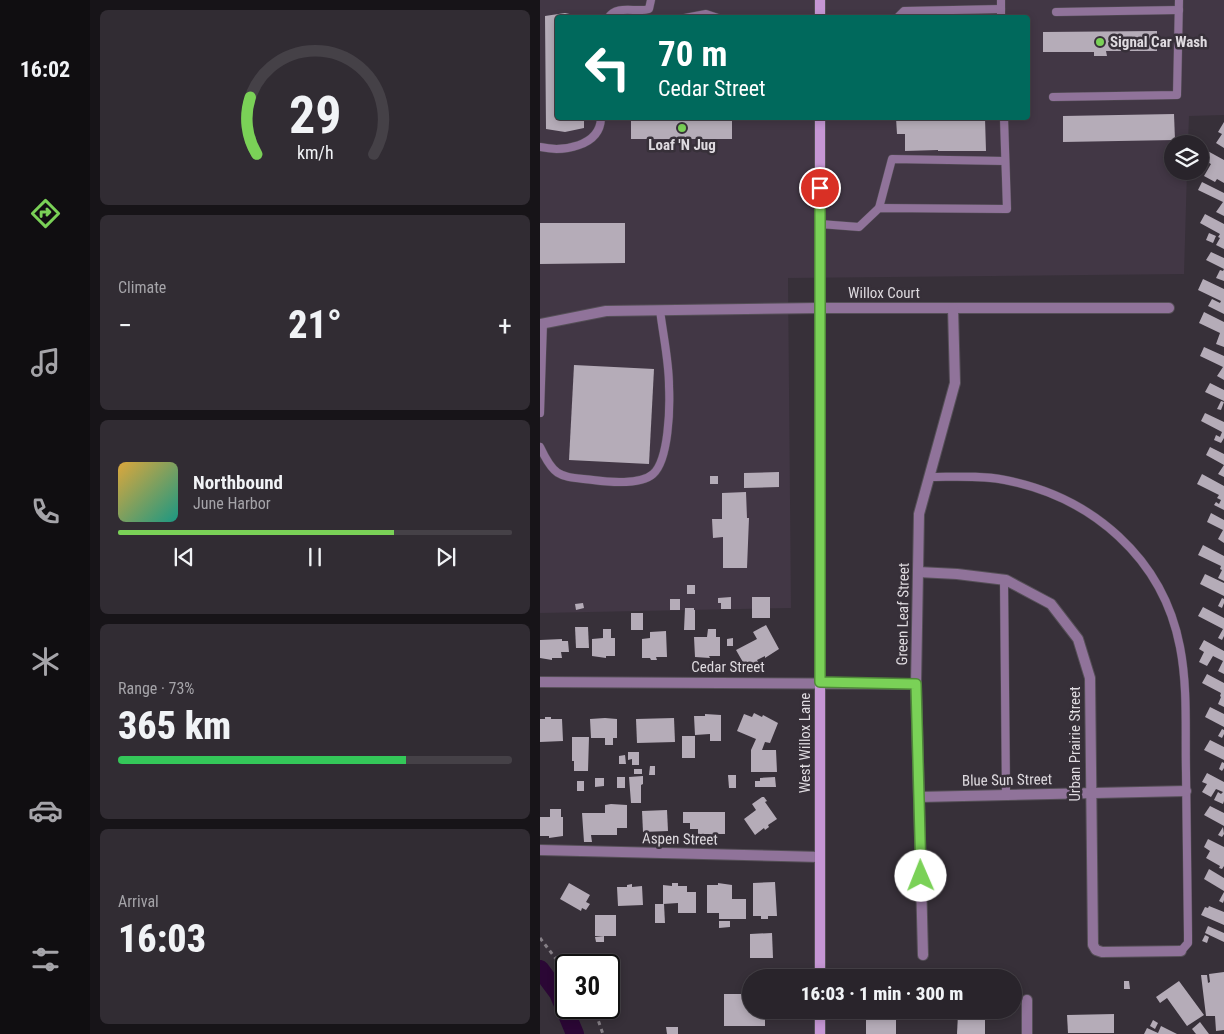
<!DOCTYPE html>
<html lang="en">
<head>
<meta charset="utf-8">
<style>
  :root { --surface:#29242b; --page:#312c33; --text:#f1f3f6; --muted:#a5a4a9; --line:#454147; --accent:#7ad157 }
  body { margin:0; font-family:"Roboto Condensed",sans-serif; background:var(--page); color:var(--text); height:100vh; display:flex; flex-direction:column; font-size:19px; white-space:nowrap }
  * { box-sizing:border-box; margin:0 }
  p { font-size:16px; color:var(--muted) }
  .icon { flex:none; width:28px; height:28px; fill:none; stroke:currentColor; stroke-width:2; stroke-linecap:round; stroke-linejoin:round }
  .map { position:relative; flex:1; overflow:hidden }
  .side { display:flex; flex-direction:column; gap:10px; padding:10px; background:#171418; width:450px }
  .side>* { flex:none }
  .top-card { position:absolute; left:15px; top:15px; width:475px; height:105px; border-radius:5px; box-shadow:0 2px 8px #0003,0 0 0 1px var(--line); background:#00695c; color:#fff; overflow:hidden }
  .controls { position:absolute; left:624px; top:135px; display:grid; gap:10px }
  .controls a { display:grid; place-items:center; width:45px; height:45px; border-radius:50%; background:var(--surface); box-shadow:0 2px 8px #0003,0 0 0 1px var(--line); font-size:25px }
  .speed { position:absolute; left:15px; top:954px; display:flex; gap:10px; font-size:25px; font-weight:700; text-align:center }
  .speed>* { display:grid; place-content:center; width:65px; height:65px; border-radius:50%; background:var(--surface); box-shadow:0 2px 8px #0003,0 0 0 1px var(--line); line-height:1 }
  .speed .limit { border:2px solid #111; border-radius:8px; background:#fff; color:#111 }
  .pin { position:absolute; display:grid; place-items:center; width:42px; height:42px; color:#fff; margin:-21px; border:2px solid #fff; border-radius:50%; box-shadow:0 1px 5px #0007 }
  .me { position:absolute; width:55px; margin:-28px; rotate:359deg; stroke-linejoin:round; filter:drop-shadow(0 0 4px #0008) }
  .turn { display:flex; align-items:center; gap:18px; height:105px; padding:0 20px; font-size:22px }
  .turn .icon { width:65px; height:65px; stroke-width:2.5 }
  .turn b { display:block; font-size:35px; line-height:42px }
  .big { font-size:38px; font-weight:800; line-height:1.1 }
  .side .card { flex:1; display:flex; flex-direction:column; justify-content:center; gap:8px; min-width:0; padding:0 18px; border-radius:8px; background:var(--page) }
  .side .dial { align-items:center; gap:0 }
  .dial svg { height:130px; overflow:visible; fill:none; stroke:var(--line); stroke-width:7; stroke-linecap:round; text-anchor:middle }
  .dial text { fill:var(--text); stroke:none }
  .song { display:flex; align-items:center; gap:15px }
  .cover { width:60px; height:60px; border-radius:8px; background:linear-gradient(135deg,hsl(40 70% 55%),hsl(170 70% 35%)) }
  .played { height:5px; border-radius:2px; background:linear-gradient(90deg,var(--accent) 70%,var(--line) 70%) }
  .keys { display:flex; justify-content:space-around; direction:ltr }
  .heat { display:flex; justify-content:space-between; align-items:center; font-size:28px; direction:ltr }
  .charge { height:8px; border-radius:4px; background:linear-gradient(90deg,#34c759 73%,var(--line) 0) }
  .trip { position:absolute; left:202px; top:969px; width:280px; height:50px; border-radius:25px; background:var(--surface); box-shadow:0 2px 8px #0003,0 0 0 1px var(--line); font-weight:800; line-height:50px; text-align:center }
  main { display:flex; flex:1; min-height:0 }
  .dock { display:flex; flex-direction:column; width:90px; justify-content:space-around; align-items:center; background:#100e11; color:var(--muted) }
  .dock .icon { width:35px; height:35px }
  .dock .active { color:var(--accent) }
  .dock b { font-size:22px; color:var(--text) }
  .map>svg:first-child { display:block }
</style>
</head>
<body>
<main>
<nav class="dock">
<b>16:02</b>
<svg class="icon active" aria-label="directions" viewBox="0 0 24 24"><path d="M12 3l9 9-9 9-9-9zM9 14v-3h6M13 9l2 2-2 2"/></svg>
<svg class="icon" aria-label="music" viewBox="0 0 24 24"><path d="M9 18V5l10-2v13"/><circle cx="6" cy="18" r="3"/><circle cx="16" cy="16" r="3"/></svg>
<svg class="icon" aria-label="phone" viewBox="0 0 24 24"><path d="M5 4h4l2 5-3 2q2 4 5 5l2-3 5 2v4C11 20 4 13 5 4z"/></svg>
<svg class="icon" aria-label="climate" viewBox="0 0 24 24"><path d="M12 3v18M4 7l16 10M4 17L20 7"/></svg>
<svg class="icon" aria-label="car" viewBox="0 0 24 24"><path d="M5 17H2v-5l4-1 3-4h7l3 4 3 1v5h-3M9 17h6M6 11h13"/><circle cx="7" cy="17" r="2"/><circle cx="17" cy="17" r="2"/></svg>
<svg class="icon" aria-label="filters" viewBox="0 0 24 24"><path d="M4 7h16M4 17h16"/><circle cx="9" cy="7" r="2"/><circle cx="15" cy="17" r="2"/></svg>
</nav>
<section class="side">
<div class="card dial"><svg viewBox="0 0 100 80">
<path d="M14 69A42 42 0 1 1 86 69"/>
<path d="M14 69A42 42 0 0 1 10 34" stroke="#7ad157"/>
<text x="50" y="56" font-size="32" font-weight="700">29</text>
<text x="50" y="72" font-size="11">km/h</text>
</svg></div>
<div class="card"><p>Climate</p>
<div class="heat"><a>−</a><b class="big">21°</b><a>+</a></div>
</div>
<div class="card">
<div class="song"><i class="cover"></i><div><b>Northbound</b><p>June Harbor</p></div></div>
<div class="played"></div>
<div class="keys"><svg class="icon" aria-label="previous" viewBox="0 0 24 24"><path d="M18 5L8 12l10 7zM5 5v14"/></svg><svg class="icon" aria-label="pause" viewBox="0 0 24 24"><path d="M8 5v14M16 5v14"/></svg><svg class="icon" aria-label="next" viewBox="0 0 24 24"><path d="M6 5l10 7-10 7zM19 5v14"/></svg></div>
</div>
<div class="card"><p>Range · 73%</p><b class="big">365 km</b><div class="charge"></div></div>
<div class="card"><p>Arrival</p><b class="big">16:03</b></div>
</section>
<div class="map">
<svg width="684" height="1034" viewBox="0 0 684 1034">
  <rect width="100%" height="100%" fill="#373039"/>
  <path fill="#423745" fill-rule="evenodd" d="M0,0H684V115L649,116L648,144H632V171H647L644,274L248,278L251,608L0,613ZM18,18H488V118H18Z"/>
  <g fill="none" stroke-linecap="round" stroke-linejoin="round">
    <polyline stroke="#2b0735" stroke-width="18" points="0,969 18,993 35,1034"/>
  </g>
  <g fill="#b5acb8">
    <polygon points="25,13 43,17 18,18 18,118 44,118 44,128 25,132 6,129 5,16"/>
    <polygon points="617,31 617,51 566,51 567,56 554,56 554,52 503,52 503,32"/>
    <polygon points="634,114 635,140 523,142 523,116"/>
    <rect x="91" y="118" width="101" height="21"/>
    <polygon points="356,118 445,118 446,151 398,151 398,150 365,151 365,134 357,134"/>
    <polygon points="684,122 684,148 676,143 682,134 678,132"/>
    <polygon points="664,149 684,160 684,183 677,179 675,182 664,176 671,164 660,158"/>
    <polygon points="662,182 684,193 684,216 676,212 683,202 658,190"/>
    <polygon points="665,214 684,224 684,249 676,245 680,238 678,237 680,234 660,223"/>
    <polygon points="0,223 85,223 85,263 0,264"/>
    <polygon points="669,233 676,236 673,243 666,240"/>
    <polygon points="671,252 684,258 684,281 676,278 680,270 683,271 684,269 666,260"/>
    <polygon points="663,279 684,289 684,314 668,306 672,299 680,303 681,301 658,290"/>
    <polygon points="664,312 684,322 684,347 676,344 680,333 659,323"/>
    <polygon points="664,347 684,356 684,380 677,376 683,367 660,356"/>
    <polygon points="34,365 114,369 109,464 29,460"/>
    <polygon points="670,383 684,390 684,401 665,392"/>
    <polygon points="681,401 684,402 681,410 677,409"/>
    <polygon points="665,413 684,422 684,438 681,443 674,440 676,435 680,437 682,432 661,421"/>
    <polygon points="670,447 684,454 684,477 678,474 684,465 666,455"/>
    <polygon points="239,472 239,487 204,488 204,473"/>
    <polygon points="662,474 684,486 684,510 674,505 676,502 679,504 681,500 677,498 679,495 657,484"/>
    <rect x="170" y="476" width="8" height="8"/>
    <polygon points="206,492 207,518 209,518 207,568 183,568 183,537 173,538 172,519 182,519 182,493"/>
    <polygon points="671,513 684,520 684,543 678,539 683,530 667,522"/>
    <polygon points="663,545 684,556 684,581 678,578 682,570 680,569 681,566 658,555"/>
    <polygon points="665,574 684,583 684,596 660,584"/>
    <rect x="147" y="585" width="8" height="9"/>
    <polygon points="191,597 191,609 181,609 181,603 178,603 178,598"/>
    <rect x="212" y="597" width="18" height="21"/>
    <polygon points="682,598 684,599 684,603 682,608 678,606"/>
    <rect x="130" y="599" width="10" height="11"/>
    <polygon points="43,603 44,608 36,610 35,604"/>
    <polygon points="663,607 684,618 684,636 682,640 678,638 683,629 658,616"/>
    <polygon points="145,608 154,608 154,610 155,610 155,630 144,630"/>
    <rect x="91" y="613" width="12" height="17"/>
    <polygon points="226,625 239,649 225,658 225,656 217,660 220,665 208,671 196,650 217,639 213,632"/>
    <polygon points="35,627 48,627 49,648 36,648"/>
    <polygon points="63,629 71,629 71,638 75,638 75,656 66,656 66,658 52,656 52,639 63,638"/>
    <polygon points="168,629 176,629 176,637 180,637 180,656 169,656 170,658 155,657 154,637 167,637"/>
    <polygon points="126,631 127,657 116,657 117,660 111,660 110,658 102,658 102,639 110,638 110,632"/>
    <polygon points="193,638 193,646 187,646 187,639"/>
    <polygon points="22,639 22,641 28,641 29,652 21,652 22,658 12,658 12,660 0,658 0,640"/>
    <polygon points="664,640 684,651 684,674 678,671 683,661 673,656 667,666 659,662 664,652 659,649"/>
    <polygon points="667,674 684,683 684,707 678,704 681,697 680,696 681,693 662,683"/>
    <polygon points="670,707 684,714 684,727 665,717"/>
    <polygon points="214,713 222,717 223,715 238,723 230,743 225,742 222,750 236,750 237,772 211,772 211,750 216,739 197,731 204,714 212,717"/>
    <polygon points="165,714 181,715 181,741 170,741 170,734 155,735 154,716 165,716"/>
    <polygon points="5,717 11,717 11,719 22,719 23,741 0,742 0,719 5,719"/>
    <polygon points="65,718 77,719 77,738 73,738 73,745 65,745 65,738 51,738 50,719"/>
    <polygon points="134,718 135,742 97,743 96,719"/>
    <polygon points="682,729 684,730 684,734 682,738 678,736"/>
    <rect x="142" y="736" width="13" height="22"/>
    <polygon points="32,737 49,737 48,771 34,771 34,761 32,761"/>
    <polygon points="670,740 684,747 684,760 664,750"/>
    <polygon points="88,752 99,752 99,765 92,765 92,759 88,760"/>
    <polygon points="85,755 86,764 79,764 79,756"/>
    <polygon points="682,762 684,763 684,768 682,771 679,769"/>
    <polygon points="110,766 115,766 115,775 109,775"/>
    <rect x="94" y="769" width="8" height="5"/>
    <polygon points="667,773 684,782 684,801 683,804 674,800 678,792 681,794 683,792 676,789 671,797 662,792 667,784 662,782"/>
    <polygon points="188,775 196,775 196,788 189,788"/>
    <polygon points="103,776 103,784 101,785 101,803 91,803 89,777"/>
    <rect x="77" y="777" width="8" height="11"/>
    <polygon points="235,777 236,787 215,787 215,781 220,781 220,778"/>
    <polygon points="55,778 64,778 64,786 55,787"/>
    <rect x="37" y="781" width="7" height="10"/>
    <polygon points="222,797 224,797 227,801 225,802 237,819 228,825 229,827 225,830 224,828 215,835 204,819 216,810 212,804"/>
    <polygon points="71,804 87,805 87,828 77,828 77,835 51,835 52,842 44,842 42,813 65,813 65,805"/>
    <polygon points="670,806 684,813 684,826 664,815"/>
    <polygon points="10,809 21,809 21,817 23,817 23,836 9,838 9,836 0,836 0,817 10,817"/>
    <polygon points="127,810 128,831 103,832 102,811"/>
    <polygon points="143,812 185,812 185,834 175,834 175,836 169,836 169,834 158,834 158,829 150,829 150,823 143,823"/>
    <polygon points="683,827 684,834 682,837 678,835"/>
    <polygon points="668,839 684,847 684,866 682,869 679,868 680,866 666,858 670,851 664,847"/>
    <polygon points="669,869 684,878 684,891 664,879"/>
    <polygon points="235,882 237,916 228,916 228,919 221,919 221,916 213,916 213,883"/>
    <polygon points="29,883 50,895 46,902 50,904 46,910 42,908 41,911 20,899"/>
    <polygon points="132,883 138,883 138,886 147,886 147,892 156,892 156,913 138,913 138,903 123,904 123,885 132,886"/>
    <polygon points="178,883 192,885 192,899 206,899 206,919 179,919 179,913 167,913 167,885 178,885"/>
    <polygon points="92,884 92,887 102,886 103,905 78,906 77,887 87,887 87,885"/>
    <polygon points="684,892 684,900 683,903 679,901"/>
    <polygon points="115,904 124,904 125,923 115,923"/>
    <polygon points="669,906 684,912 684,925 661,915 665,907 668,908"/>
    <rect x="55" y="915" width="21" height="21"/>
    <polygon points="179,921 190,921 190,927 179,928"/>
    <polygon points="668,926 684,933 684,942 665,933"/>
    <polygon points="232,933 233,958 210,958 210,934"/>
    <polygon points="665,935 669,937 667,943 662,941"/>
    <polygon points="64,936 64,942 56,942 55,937"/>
    <polygon points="40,956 60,957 60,965 40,965"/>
    <polygon points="684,972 684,1030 676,1031 675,1016 666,1016 661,975 667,975 668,983 670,982 669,974"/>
    <polygon points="584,981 589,981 590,989 584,989"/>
    <polygon points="639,981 664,1015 647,1026 627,998 620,1003 616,997"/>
    <polygon points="184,994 211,994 211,1010 225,1010 225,1026 184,1026"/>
    <polygon points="329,1010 356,1010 356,1034 326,1034 326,1018 329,1018"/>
    <polygon points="418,1014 445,1014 445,1034 417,1034"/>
    <polygon points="574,1014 574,1033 528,1033 527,1015"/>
    <polygon points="613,1020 618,1023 615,1029 610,1026"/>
    <polygon points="660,1022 669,1034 656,1034 652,1029"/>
    <polygon points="621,1026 637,1034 604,1034 607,1028 618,1033"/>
    <polygon points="126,1027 138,1027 138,1034 127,1034"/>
  </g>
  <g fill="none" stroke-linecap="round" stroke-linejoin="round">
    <g stroke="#554f57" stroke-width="9">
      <g id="service">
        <polyline points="461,0 461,18"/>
        <polyline points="516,12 639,10"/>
        <path d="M68,18C77,4 96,13 109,9L111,0"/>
        <polyline points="145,18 166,14 178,18"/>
        <polyline points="357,18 364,11 461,9"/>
        <polyline points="513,97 637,95 639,0"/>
        <path d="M0,147C22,152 60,147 61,118"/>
        <polyline points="339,208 352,159 465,161"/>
        <polyline points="280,224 319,227 339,208 467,209 464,118"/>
        <polyline points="0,413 3,323"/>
        <path d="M0,447C15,479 20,476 53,480C68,482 101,485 113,474C129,460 130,407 129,386C129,361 123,335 120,310"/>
        <path d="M389,477C414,477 440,475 465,480C552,497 623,558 640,647C648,688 645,731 646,772C647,826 647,881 648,935V943L641,951"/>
        <polyline points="464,579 466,794"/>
      </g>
    </g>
    <g stroke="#554f57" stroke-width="12">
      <g id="minor">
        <polyline points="0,324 66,311 280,308 629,308"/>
        <polyline points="378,572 417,574 466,580 511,604 538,639 550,678 553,945 556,950 562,952 641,951"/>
        <polyline points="0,682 376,684"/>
        <polyline points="379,797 646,791"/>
        <polyline points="0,850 280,857"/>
        <polyline points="383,955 376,684 379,514 415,383 413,308"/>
        <polyline points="487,1034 487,1000"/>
      </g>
    </g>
    <g stroke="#554f57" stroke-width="12">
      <g id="secondary">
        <polyline points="280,18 280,0"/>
        <polyline points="280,118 280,978"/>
        <polyline points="280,1010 280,1034"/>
      </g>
    </g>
    <g stroke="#847e85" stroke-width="3" stroke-dasharray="4 4" stroke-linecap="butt">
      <polyline points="0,938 26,972"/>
      <polyline points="50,1008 57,1017 63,1034"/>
    </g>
    <use href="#service" stroke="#90739a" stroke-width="8"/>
    <use href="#minor" stroke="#90739a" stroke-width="10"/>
    <use href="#secondary" stroke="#c596d4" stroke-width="10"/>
  </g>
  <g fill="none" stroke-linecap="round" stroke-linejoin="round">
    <g stroke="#4f8839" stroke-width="12">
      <polyline id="route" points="280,188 280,682 376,684 381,876"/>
    </g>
    <use href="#route" stroke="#7ad157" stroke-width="9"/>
  </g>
  <g fill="#7ad157" stroke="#373039" stroke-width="2">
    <circle cx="560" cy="42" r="5"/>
    <circle cx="142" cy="128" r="5"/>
  </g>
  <g text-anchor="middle" stroke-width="5" stroke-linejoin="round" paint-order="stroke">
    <g font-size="15" font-weight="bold" fill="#dfdbe0" stroke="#373039" text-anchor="start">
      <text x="570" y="47">Signal Car Wash</text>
      <text x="142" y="150" text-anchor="middle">Loaf 'N Jug</text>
    </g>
    <g font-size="15" fill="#dfdbe0" stroke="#373039">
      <text x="344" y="298">Willox Court</text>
      <text transform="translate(363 614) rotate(-89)" y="5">Green Leaf Street</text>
      <text x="188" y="672">Cedar Street</text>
      <text transform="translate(265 743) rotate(-90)" y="5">West Willox Lane</text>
      <text transform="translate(535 744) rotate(-90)" y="5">Urban Prairie Street</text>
      <text transform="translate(467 780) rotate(-1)" y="5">Blue Sun Street</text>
      <text transform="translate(140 839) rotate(1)" y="5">Aspen Street</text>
    </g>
  </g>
</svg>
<div class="controls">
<a><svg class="icon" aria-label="layers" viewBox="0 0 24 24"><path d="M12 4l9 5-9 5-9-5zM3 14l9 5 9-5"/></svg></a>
</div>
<div class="speed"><div class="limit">30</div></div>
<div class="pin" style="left:280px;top:188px;background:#d93025"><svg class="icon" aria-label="arrive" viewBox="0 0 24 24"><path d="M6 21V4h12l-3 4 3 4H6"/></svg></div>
<svg class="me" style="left:381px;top:876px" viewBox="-20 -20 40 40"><circle r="19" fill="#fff"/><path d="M0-13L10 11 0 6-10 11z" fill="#7ad157"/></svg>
<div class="trip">16:03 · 1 min · 300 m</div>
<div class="top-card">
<div class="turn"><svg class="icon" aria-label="left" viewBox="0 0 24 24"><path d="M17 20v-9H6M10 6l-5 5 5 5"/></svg><div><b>70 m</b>Cedar Street</div></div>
</div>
</div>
</main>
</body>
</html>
